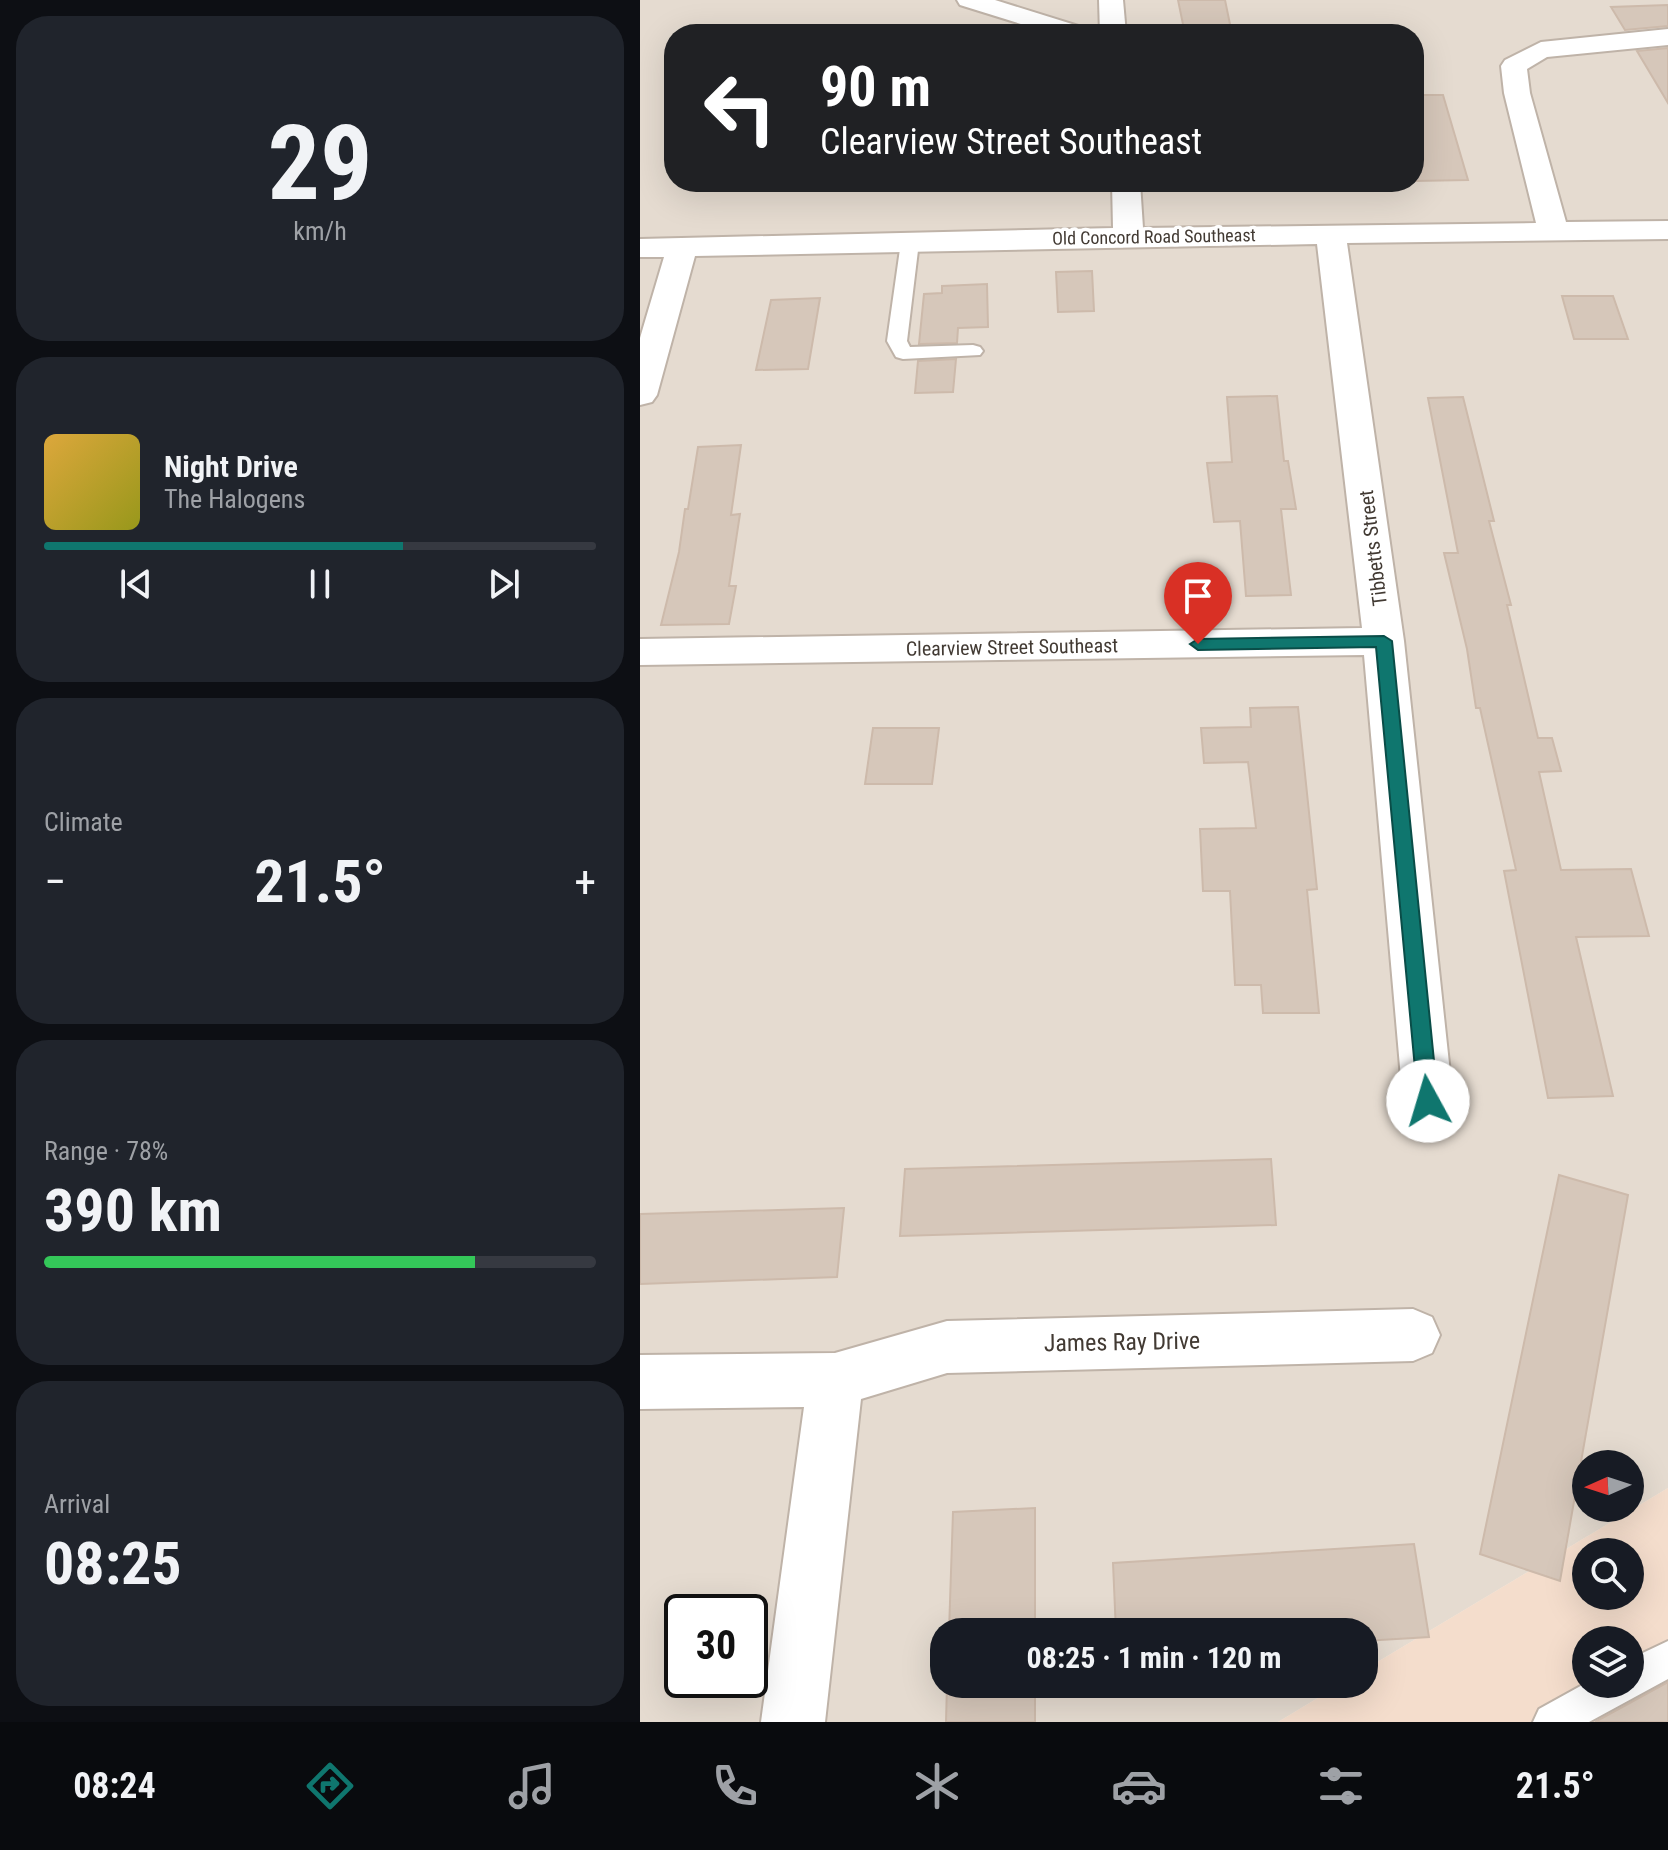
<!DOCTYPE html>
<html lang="en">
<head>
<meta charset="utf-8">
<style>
  :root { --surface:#171b24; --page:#20242c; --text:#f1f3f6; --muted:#9ea1a6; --line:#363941; --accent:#0f766e }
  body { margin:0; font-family:"Roboto Condensed",sans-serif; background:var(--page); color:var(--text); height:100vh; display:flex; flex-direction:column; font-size:30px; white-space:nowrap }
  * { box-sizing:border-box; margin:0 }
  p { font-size:26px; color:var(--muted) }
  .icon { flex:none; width:44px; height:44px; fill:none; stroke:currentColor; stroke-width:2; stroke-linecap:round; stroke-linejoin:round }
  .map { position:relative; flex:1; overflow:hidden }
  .sheet { display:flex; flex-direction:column; gap:16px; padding:16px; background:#0d0f14; width:640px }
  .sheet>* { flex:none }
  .top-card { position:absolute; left:24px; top:24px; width:760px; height:168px; border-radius:32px; box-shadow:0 8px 32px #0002; background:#202124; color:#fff; overflow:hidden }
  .needle { width:52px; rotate:267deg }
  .controls { position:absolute; left:932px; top:1450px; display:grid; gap:16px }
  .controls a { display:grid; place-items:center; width:72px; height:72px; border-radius:50%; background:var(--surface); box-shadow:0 8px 32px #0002; font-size:40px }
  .speed { position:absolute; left:24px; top:1594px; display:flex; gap:16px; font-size:40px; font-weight:700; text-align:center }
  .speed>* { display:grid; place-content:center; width:104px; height:104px; border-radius:50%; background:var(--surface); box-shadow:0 8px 32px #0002; line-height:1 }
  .speed .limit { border:4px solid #111; border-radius:12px; background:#fff; color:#111 }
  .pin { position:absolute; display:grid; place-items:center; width:68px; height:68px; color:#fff; margin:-82px -34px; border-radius:50% 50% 50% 0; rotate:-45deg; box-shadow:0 0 8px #0007 }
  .pin .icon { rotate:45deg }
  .me { position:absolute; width:88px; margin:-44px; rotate:354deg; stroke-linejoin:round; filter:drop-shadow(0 0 6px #0008) }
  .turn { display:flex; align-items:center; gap:28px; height:168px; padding:0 24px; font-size:36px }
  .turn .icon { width:104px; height:104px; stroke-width:2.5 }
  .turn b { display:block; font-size:56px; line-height:68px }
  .big { font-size:60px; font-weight:700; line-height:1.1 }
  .sheet .card { flex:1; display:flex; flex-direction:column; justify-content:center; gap:12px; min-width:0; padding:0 28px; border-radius:32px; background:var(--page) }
  .sheet .dial { align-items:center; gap:0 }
  .dial b { font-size:104px; line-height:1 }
  .song { display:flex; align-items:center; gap:24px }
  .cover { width:96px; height:96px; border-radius:12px; background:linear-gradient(135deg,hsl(40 70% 55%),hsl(60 70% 35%)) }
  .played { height:8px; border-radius:4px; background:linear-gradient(90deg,var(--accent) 65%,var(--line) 65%) }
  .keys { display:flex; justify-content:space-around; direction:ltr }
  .heat { display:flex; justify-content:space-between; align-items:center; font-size:44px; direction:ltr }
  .charge { height:12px; border-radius:6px; background:linear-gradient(90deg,#34c759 78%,var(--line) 0) }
  .trip { position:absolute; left:290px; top:1618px; width:448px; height:80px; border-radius:32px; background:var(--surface); box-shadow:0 8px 32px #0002; font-weight:700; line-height:80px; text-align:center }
  .menu { display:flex; height:128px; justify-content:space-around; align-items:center; background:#090b0e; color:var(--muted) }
  .menu .icon { width:56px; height:56px }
  .menu .on { color:var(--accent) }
  .menu b { font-size:36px; color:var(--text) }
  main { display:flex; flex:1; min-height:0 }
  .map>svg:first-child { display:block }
</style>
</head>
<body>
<main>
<section class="sheet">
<div class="card dial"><b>29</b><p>km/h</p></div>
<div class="card">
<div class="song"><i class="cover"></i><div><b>Night Drive</b><p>The Halogens</p></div></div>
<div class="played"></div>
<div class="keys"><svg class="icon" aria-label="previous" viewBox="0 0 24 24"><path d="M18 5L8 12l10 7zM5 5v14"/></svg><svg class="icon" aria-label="pause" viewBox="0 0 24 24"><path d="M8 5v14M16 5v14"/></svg><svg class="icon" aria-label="next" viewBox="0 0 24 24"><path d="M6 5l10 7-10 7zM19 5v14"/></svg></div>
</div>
<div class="card"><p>Climate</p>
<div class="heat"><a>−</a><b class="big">21.5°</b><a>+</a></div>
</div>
<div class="card"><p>Range · 78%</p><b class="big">390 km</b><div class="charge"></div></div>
<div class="card"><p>Arrival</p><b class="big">08:25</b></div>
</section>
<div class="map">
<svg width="1028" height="1722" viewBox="0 0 1028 1722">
  <rect width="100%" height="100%" fill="#f1eae2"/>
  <path fill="#e5dbd0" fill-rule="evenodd" d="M0,0H1028V1488L724,1670V1632H304V1684H701L638,1722H0ZM34,34H774V182H34ZM946,1464H990V1508H946ZM42,1612H110V1680H42Z"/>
  <path fill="#f4ddcc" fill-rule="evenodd" d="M1028,1488V1722H638L701,1684H724V1670ZM946,1552H990V1596H946ZM946,1640H990V1684H946Z"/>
  <g fill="#d6c7ba" stroke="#cdbaab" stroke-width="2">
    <polygon points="538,0 585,0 592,34 545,34"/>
    <polygon points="1028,5 1028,26 985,30 971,7"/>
    <polygon points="1028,48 1028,103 997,51"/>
    <polygon points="774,95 803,95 828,180 774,181"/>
    <polygon points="452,271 454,311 418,312 416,272"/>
    <polygon points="347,284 348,327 318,328 317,343 279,344 284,294 302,293 302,286"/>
    <polygon points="922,296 973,296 988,339 934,339"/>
    <polygon points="180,298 168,369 116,370 131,300"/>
    <polygon points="316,359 313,392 275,393 278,361"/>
    <polygon points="637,396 644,461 648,461 656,509 641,509 651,595 606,596 600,521 574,522 567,463 592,462 587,397"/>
    <polygon points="823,397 854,521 849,521 871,605 867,605 898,738 912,738 921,771 899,772 921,870 991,869 1009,936 936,937 973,1096 908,1098 864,871 876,870 840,708 836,708 827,649 804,553 818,553 788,398"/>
    <polygon points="101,445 91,515 100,514 89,586 96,586 89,624 21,625 39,552 45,509 48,509 58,447"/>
    <polygon points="658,707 677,889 667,890 679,1013 623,1013 621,985 595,985 590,891 563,891 560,829 616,828 608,762 564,763 561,728 611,727 610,708"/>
    <polygon points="233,728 299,728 292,784 225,784"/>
    <polygon points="631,1159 636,1225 260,1236 265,1169"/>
    <polygon points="919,1175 988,1195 920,1581 840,1554"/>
    <polygon points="204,1208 197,1277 0,1284 0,1214"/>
    <polygon points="395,1508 395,1632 309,1632 313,1512"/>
    <polygon points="774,1544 789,1637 724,1641 724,1632 476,1632 473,1563"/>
    <polygon points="1028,1682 1028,1722 955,1722"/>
    <polygon points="307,1684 395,1684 395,1722 306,1722"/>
  </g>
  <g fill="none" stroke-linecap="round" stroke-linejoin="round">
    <g stroke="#bfb3a8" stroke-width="4">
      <g id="service">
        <polygon points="270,237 279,242 267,341 270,347 333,345 340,347 343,351 340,355 263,359 256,357 247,341 261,242"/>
        <polygon points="1028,1641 1028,1679 949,1722 893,1722 899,1709 946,1683 990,1684 990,1659"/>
      </g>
    </g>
    <g stroke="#bfb3a8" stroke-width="4">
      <g id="minor">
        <polygon points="317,0 355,0 448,29 452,34 413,34 320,5"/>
        <polygon points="459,0 483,0 486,34 460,34"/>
        <polygon points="1028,29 1028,45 907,57 887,69 890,93 926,222 1028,221 1028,239 707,243 764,641 813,1101 805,1116 788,1122 771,1116 763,1101 724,655 0,665 0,639 722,628 677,244 55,256 17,395 12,402 0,405 0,338 24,257 0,257 0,239 473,228 472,182 500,182 503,228 896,223 864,93 861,66 865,60 901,42"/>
        <polygon points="773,1309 792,1317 800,1335 792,1353 773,1361 307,1373 221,1399 185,1722 121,1722 164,1407 0,1409 0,1355 195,1353 307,1321"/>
      </g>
    </g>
    <use href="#service" fill="#fff" fill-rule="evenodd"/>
    <use href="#minor" fill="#fff" fill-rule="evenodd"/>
  </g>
  <polygon fill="#0f766e" stroke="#0a4d48" stroke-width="2" points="744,636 752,641 798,1101 795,1107 788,1110 781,1107 778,1101 736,647 558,650 550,644 558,639"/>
  <g text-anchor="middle" stroke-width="7" stroke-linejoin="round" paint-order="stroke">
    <g font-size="18" fill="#423a33" stroke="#fff">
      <text transform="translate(514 237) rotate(-1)" y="6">Old Concord Road Southeast</text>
    </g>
    <g font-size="20" fill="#423a33" stroke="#fff">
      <text transform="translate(733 548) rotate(-97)" y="7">Tibbetts Street</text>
      <text transform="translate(372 647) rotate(-1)" y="7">Clearview Street Southeast</text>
    </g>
    <g font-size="24" fill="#423a33" stroke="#fff">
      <text transform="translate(482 1342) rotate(-1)" y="8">James Ray Drive</text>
    </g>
  </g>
</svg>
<div class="controls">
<a><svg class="needle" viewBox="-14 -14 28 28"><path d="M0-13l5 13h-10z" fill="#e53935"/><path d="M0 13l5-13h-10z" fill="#9ea1a6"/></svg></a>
<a><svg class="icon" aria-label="search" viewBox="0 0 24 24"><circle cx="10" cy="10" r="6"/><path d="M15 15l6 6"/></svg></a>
<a><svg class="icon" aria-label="layers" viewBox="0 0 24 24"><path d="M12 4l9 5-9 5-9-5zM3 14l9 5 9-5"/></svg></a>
</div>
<div class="speed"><div class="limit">30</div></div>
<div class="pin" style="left:558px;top:644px;background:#d93025"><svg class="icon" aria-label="arrive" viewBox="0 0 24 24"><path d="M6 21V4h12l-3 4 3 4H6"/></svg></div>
<svg class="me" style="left:788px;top:1101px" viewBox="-20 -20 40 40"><circle r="19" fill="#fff"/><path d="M0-13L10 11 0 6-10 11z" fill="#0f766e"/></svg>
<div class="trip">08:25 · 1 min · 120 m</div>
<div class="top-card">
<div class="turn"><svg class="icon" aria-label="left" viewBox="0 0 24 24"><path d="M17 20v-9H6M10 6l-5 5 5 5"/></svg><div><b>90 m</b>Clearview Street Southeast</div></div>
</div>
</div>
</main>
<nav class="menu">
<b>08:24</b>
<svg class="icon on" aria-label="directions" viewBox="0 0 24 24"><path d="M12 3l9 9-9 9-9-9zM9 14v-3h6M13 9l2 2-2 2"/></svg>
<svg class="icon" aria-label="music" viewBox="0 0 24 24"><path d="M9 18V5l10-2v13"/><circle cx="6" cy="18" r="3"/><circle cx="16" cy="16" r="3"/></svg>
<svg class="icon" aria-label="phone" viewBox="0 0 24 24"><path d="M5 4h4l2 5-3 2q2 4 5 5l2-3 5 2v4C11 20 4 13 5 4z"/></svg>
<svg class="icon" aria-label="climate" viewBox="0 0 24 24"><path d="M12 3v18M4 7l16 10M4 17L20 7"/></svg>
<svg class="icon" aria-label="car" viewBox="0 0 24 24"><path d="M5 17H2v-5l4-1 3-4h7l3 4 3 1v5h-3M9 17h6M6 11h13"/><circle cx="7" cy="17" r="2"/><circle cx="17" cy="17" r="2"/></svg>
<svg class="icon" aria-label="filters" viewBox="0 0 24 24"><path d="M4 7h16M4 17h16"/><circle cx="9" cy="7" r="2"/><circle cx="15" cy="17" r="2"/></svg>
<b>21.5°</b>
</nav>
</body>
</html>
